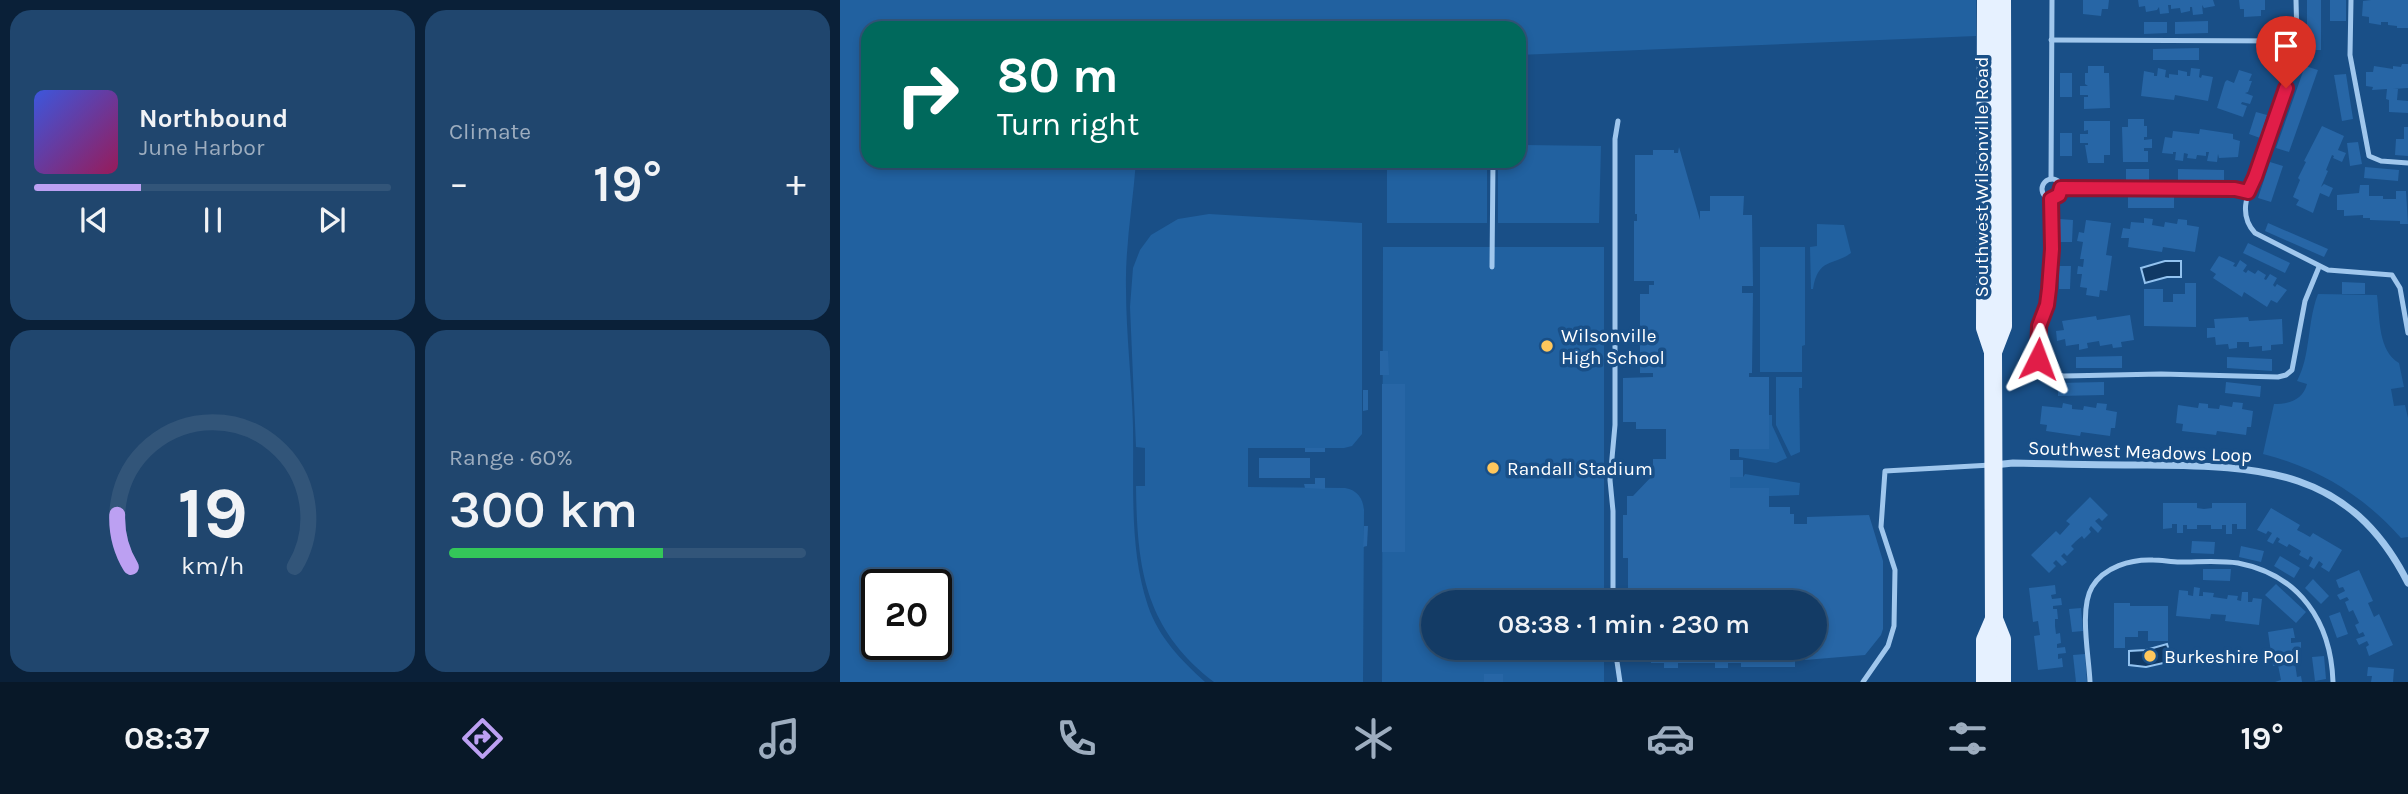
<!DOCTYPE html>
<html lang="en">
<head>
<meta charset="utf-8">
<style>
  :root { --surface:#133b65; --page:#20466e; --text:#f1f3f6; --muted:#9dadbf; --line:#325579; --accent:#bca0f2 }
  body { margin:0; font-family:Karla,sans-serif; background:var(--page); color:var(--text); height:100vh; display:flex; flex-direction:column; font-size:26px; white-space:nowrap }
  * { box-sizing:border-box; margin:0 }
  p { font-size:23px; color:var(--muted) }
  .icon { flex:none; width:38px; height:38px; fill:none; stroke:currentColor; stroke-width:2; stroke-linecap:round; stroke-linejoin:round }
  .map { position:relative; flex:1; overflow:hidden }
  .side { display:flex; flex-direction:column; gap:10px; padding:10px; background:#0a2038; width:840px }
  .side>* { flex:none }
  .hud { position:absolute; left:21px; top:21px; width:665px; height:147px; border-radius:21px; box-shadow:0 4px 10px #0003,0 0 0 2px var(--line); background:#00695c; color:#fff; overflow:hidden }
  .speed { position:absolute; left:21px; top:569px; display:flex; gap:14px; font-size:35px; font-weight:700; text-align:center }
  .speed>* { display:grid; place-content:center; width:91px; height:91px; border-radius:50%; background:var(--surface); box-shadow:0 4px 10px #0003,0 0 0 2px var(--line); line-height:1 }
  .speed .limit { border:4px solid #111; border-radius:10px; background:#fff; color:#111 }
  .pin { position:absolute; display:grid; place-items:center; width:60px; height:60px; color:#fff; margin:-72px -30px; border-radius:50% 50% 50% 0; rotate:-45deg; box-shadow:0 0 7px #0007 }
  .pin .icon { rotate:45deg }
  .me { position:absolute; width:77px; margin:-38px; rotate:3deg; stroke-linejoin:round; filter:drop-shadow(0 0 5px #0008) }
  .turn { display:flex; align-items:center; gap:24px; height:147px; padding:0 21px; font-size:32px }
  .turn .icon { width:91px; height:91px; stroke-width:2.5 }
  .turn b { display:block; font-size:49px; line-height:60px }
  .big { font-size:52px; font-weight:600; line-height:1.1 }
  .side .tile { flex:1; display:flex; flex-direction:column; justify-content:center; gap:10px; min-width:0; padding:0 24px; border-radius:21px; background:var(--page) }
  .side .dial { align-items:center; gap:0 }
  .dial svg { height:182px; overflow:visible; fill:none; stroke:var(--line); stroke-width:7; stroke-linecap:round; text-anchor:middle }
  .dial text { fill:var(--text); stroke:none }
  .song { display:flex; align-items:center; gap:21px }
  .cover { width:84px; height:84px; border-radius:10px; background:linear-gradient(135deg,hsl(230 70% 55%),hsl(330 70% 35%)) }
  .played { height:7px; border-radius:4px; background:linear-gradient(90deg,var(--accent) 30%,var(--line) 30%) }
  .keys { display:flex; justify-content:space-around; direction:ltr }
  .heat { display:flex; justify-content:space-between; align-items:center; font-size:38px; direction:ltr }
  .charge { height:10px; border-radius:5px; background:linear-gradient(90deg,#34c759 60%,var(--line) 0) }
  .side .tiles { flex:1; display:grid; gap:10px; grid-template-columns:repeat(2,1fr) }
  .trip { position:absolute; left:581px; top:590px; width:406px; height:70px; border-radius:35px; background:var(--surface); box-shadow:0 4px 10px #0003,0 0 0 2px var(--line); font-weight:600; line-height:70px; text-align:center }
  .tabs { display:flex; height:112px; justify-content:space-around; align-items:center; background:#081828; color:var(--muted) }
  .tabs .icon { width:49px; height:49px }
  .tabs .on { color:var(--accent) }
  .tabs b { font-size:32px; color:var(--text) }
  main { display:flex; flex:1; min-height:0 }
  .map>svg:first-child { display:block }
</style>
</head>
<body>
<main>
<section class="side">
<div class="tiles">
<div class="tile">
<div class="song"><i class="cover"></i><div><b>Northbound</b><p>June Harbor</p></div></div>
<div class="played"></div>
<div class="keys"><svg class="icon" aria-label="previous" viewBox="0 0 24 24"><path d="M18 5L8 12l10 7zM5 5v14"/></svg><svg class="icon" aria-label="pause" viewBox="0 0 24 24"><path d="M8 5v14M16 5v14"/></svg><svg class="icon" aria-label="next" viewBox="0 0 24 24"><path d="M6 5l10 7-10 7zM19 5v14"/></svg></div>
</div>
<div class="tile"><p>Climate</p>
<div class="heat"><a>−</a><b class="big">19°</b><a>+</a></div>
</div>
<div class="tile dial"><svg viewBox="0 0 100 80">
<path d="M14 69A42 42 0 1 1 86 69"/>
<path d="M14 69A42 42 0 0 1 8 46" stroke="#bca0f2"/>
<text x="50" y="56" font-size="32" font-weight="700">19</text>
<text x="50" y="72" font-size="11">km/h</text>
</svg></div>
<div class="tile"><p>Range · 60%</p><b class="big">300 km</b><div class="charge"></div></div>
</div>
</section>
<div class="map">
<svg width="1568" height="682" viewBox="0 0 1568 682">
  <rect width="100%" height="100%" fill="#194f87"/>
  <g fill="#2161a0" fill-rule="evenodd">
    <path d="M0,0H1136V36L679,55V28H28V161H296C293,203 285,246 286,288C286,335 292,381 293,427C294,487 289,549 308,606C319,638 341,660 365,682H0ZM37,584H96V644H37Z"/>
    <polygon points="679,145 761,146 759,223 658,223 658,161 679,161"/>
    <rect x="547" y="161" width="100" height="62"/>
    <path d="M369,214L522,223V434L512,446L504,448H408V487L505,488C517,490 523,498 524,510L523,682H374C305,629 297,569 296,486H305V448L296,447L290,307L293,268L300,250L311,235L338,219Z"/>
    <path d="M977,224L1004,225L1011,253C994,266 978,257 973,289H971L970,247L977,246Z"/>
    <polygon points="543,247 764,247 764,602 593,602 593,648 764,648 764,682 542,682"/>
    <polygon points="920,247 965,247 965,345 962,346 962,372 920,372"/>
    <path d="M1478,294L1537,295C1540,318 1538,351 1559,363L1564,387L1551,389L1554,406L1565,405L1568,418V537L1561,538C1524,496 1478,468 1423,454L1434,404C1449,404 1463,400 1467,384L1457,381C1471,355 1467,322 1478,294Z"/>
    <polygon points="936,377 962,377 962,388 959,388 960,452 951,456 936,425"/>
    <polygon points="929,415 932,415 932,425 947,458 936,463 899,457 899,449"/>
    <polygon points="905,474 960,483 959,495 929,496 928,488 890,488 890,477 903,477"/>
  </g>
  <g fill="#103965" stroke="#92c2ef" stroke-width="2">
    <polygon points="1325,261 1341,261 1341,277 1327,277 1305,283 1301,268"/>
    <polygon points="1327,644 1332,661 1306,667 1289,665 1289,651 1306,650"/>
  </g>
  <g fill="#2766a6">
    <polygon points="1243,0 1269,0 1268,9 1262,9 1261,16 1243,14"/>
    <polygon points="1298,0 1373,0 1375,6 1364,8 1362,5 1363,14 1353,15 1352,7 1350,7 1350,11 1341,13 1340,8 1331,9 1331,5 1328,5 1329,13 1320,14 1319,7 1317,10 1306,12 1305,6 1299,7"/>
    <polygon points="1399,0 1425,0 1425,10 1421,10 1421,16 1404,17 1404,9 1400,9"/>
    <rect x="1467" y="0" width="14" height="50"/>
    <rect x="1490" y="0" width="16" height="21"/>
    <polygon points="1531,0 1568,0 1568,28 1557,28 1557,26 1548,25 1548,22 1541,22 1541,25 1529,23 1529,17 1522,16 1523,1"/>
    <polygon points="1368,21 1368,33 1335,34 1335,22"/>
    <polygon points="1304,22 1327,22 1327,33 1304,34"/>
    <polygon points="1359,48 1359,60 1313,60 1313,49"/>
    <polygon points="1562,64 1568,64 1568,88 1553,89 1558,89 1557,100 1568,101 1568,113 1549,112 1549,100 1546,99 1547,89 1532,90 1533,87 1526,86 1526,72 1533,72 1534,66 1553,69 1553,66 1561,67"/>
    <polygon points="1248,66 1264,66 1264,73 1269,73 1270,108 1244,109 1244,97 1248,97 1248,95 1240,95 1240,86 1248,86 1245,84 1245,73 1248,73"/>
    <polygon points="1465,66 1478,70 1449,152 1436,148"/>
    <polygon points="1318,68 1326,70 1325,77 1329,78 1329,74 1338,75 1338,70 1347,72 1347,76 1350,76 1351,68 1360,69 1359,77 1361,78 1362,75 1373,77 1368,101 1335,95 1334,100 1301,96 1304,71 1314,73 1314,76 1317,76"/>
    <polygon points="1399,70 1412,74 1409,81 1412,81 1408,92 1405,93 1413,96 1410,104 1402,102 1401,104 1407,106 1403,117 1377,108 1385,82 1387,80 1394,83"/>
    <rect x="1220" y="73" width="12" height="24"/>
    <polygon points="1506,74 1513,119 1502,121 1494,75"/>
    <polygon points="1416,112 1427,115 1420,138 1409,134"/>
    <polygon points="1288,119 1304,119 1304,126 1307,126 1307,137 1304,137 1304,140 1312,139 1312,148 1304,148 1304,151 1308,151 1308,162 1283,162 1282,127 1288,127"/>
    <polygon points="1244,121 1270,121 1270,155 1264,155 1264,163 1248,163 1245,145 1248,145 1248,143 1240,143 1240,134 1248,134 1248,130 1244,131"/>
    <polygon points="1482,126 1504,136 1498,150 1506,153 1502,162 1493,158 1494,156 1492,155 1486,170 1488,171 1481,187 1484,184 1493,188 1489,197 1480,193 1473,213 1456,205 1459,200 1453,197 1460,180 1458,178 1466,162 1464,161"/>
    <polygon points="1564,127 1568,127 1568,156 1555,155 1556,139 1564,139"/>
    <polygon points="1360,129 1393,134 1393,139 1400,141 1398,157 1379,158 1378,154 1377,162 1367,161 1369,152 1366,152 1366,156 1357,155 1356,159 1347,158 1348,154 1344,153 1343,161 1335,160 1336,152 1333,152 1333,154 1322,153 1325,137 1332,138 1333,131 1359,134"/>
    <rect x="1220" y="133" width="12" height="23"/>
    <polygon points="1518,142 1522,164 1510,166 1507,143"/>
    <polygon points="839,147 860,220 860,211 870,211 870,196 904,196 903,215 912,215 913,286 902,286 902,293 913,293 912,373 909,373 909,377 929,377 929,449 890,449 890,460 903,460 903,477 890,477 890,488 929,488 929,507 950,507 950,514 954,514 954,524 967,524 967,517 1029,515 1043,561 1043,629 1041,635 1025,655 965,660 964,648 975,648 975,602 788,602 788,558 783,558 783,515 787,515 787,496 793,496 813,475 813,459 826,459 826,429 796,429 796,422 783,422 783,378 813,377 813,373 800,373 800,294 809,294 809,285 814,285 814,281 794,281 794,221 797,221 797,214 795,214 795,155 813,155 813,150 834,150 834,153 838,153"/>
    <polygon points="1430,162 1443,166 1431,202 1418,198"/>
    <polygon points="1525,167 1559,170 1558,181 1524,178"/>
    <rect x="1286" y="169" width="23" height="12"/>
    <polygon points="1338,169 1384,170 1384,182 1338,181"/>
    <polygon points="1520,185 1529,185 1529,196 1543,196 1543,199 1556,199 1556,191 1566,191 1568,224 1560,224 1560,221 1530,220 1530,218 1523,218 1523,215 1504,216 1504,210 1497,210 1497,195 1519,193"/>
    <rect x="1288" y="196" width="46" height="12"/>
    <polygon points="1304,218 1313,219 1312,225 1324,227 1325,222 1337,224 1338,219 1347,220 1347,225 1359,227 1355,252 1323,247 1322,252 1288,247 1289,238 1281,238 1283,228 1290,229 1291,222 1304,223"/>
    <polygon points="1220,219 1233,220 1232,242 1220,242"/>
    <polygon points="1246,220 1271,223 1266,255 1272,256 1267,291 1260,290 1259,297 1246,295 1247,288 1240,287 1242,274 1237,274 1238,266 1243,267 1244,259 1240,259 1243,242 1237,241 1239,232 1244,233"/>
    <polygon points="1428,223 1488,249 1484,257 1425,231"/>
    <polygon points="1408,243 1450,263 1445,273 1403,253"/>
    <polygon points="1379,256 1395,263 1393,266 1396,267 1400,260 1407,265 1403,271 1406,273 1408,270 1415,274 1418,270 1426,275 1424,279 1426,280 1430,274 1437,278 1433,285 1435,287 1437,284 1447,290 1437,303 1431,300 1427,307 1404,292 1402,297 1373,278 1376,274 1370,270"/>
    <polygon points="1219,266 1231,266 1230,289 1219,289"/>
    <polygon points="1502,282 1525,283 1525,294 1502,294"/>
    <polygon points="1345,283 1356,283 1356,327 1304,326 1304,289 1323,289 1323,302 1333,302 1333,294 1345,294"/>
    <polygon points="1290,315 1294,340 1281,342 1282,347 1273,348 1272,344 1260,346 1259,341 1247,343 1248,348 1239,350 1239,344 1226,346 1225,339 1217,341 1216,331 1224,330 1222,321 1256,316 1257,320"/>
    <polygon points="1408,317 1409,321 1442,319 1443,344 1431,345 1431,350 1422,351 1422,346 1409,347 1409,342 1397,342 1397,348 1389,349 1388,344 1376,345 1375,337 1367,338 1367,328 1375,328 1374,319"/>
    <polygon points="540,351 548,351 549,375 540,375"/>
    <polygon points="1282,356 1282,368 1236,368 1236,357"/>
    <polygon points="1387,357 1432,359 1432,371 1387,368"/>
    <polygon points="1264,382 1264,395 1218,396 1218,383"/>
    <polygon points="1386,382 1421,386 1420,397 1385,393"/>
    <rect x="542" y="384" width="23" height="168"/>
    <polygon points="523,390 528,390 528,410 523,411"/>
    <polygon points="1393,402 1403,403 1402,409 1413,411 1411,427 1407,427 1406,435 1377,431 1376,435 1342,431 1343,424 1336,423 1338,405 1358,408 1359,403 1368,404 1368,408 1379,409 1380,405 1392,407"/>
    <polygon points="1223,403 1232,405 1232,409 1243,410 1244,406 1256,408 1257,403 1267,404 1266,410 1277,412 1275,428 1271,428 1270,436 1241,432 1240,436 1206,431 1207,425 1200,424 1202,406 1222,408"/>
    <rect x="465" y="448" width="20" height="4"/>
    <rect x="419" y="458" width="51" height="20"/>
    <polygon points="475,478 485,478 485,489 465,488 464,484 475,484"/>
    <polygon points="1250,497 1268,515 1262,521 1259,518 1255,521 1262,528 1258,533 1251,526 1249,529 1251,532 1244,539 1242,536 1236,541 1231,546 1234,549 1227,556 1224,553 1221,556 1227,562 1222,566 1216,560 1213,563 1216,566 1209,573 1191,555 1216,531 1220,535 1230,524 1226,521"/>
    <polygon points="1323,503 1357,503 1357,508 1364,509 1372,508 1372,503 1406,503 1406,529 1397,529 1397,524 1392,524 1392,534 1386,534 1386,525 1382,525 1382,529 1371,529 1371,525 1357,525 1357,529 1347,529 1347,525 1343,525 1343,533 1337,533 1337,524 1332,524 1332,528 1323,529"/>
    <polygon points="1431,508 1460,525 1457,530 1463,533 1470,537 1473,533 1502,550 1489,572 1481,567 1483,564 1479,561 1474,569 1469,566 1473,558 1470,556 1468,560 1459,555 1461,551 1449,544 1447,547 1438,542 1440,539 1437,537 1433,544 1427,541 1432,533 1428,531 1426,534 1417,530"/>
    <polygon points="524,526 528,526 527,546 523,547"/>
    <polygon points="1352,541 1375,542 1374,554 1351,553"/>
    <polygon points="1401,546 1424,551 1421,562 1399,557"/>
    <polygon points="1440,556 1460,568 1454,578 1434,566"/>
    <polygon points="1363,569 1391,569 1390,581 1363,580"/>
    <polygon points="1519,570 1533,601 1528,603 1534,617 1539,614 1553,645 1529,656 1526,647 1529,645 1527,641 1519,645 1516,639 1525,636 1523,632 1519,634 1515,625 1519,623 1513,610 1509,612 1505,602 1509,600 1507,597 1500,600 1497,595 1505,591 1503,587 1499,588 1496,580"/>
    <polygon points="1473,579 1489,596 1481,604 1465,588"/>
    <polygon points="1436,584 1466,612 1456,623 1425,595"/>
    <polygon points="1215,585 1216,594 1211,595 1212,599 1221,598 1222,605 1213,606 1213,609 1217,609 1218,619 1215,619 1215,626 1216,634 1220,633 1221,643 1217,644 1217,648 1225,647 1226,653 1218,654 1218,659 1222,658 1223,667 1198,670 1194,636 1200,635 1198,621 1193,622 1189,588"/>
    <polygon points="1354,587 1360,588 1359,596 1363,596 1363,592 1374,593 1373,597 1387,599 1388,595 1398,596 1397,600 1401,601 1402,592 1408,592 1408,602 1412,602 1413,598 1422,599 1419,625 1385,621 1386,615 1371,614 1370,619 1336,616 1339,590 1348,591 1348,595 1353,596"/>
    <polygon points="1274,603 1290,603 1290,606 1328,606 1328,641 1308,641 1308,631 1298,631 1298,637 1285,637 1285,648 1274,648"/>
    <polygon points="1241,608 1243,631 1232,632 1229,609"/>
    <polygon points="1500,612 1508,634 1497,638 1489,616"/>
    <polygon points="1453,628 1455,638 1451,638 1451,643 1461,642 1461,648 1452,649 1453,653 1457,652 1459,662 1455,663 1457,677 1461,676 1462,682 1435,682 1441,680 1438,665 1433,666 1428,632"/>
    <polygon points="788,648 955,648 955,667 901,667 901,663 888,663 888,668 875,668 875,663 838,663 838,668 824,668 824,663 811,663 811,658 788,658"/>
    <polygon points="1245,654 1247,682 1236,682 1233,655"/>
    <polygon points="1484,656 1486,679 1475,681 1472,657"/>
    <polygon points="1528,667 1554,669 1553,682 1531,682 1532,676 1527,676"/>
    <rect x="644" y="674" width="19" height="8"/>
  </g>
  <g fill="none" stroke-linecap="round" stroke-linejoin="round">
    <g stroke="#a0c7ed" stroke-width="5">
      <path d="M1456,0L1457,41L1453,66L1415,177C1406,195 1399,216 1415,233L1488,270L1552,275L1560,288L1568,333"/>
      <polyline points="1511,0 1510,55 1529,156 1541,161 1568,163"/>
      <polyline points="1211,40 1457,41"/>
      <polyline points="1211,179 1212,0"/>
      <circle cx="1212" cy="189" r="10"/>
      <polyline points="1221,189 1395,189 1408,192"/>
      <path d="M1211,199C1212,230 1212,260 1209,291C1206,314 1192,336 1198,360C1202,373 1212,374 1224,376L1321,374L1438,377L1446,375L1452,370L1465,301L1479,267"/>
      <polyline points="652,267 653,161"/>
      <polyline points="773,602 773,511 770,480 775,425 775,139 778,121"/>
      <polyline points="775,648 780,682"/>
      <polyline points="1023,682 1048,646 1054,626 1055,570 1041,527 1045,471 1151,465"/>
      <path d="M1250,682C1249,656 1239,609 1252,587C1264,567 1291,559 1313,560C1322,560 1331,562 1340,562C1359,562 1379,560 1398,563C1460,575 1491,622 1493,682"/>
    </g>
    <path stroke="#a0c7ed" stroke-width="7" d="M1154,465L1173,463C1218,464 1263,465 1307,465C1421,466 1510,468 1568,583"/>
    <g stroke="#e6f1ff" stroke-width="18">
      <polyline points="1146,0 1145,328 1153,352 1154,619 1162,639 1162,682"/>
      <polyline points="1153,352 1163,326 1162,0"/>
      <polyline points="1145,682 1145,640 1154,619"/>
    </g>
  </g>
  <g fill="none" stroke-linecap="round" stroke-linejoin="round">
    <g stroke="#92132f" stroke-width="18">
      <polyline id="route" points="1198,359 1199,326 1207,305 1209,289 1212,249 1211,199 1219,195 1221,188 1395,189 1408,192 1415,177 1446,88"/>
    </g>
    <use href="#route" stroke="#e11d48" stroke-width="12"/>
  </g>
  <g fill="#ffc75c" stroke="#194f87" stroke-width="2.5">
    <circle cx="707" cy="346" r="7"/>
    <circle cx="653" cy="468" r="7"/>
    <circle cx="1310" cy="656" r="7"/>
  </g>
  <g text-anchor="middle" stroke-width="7" stroke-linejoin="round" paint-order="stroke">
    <g font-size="19" fill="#fff" stroke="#194f87">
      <text transform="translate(1141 177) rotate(-90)" y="7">Southwest Wilsonville Road</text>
      <text transform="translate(1300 451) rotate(2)" y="7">Southwest Meadows Loop</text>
    </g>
    <g font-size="19" fill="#fff" stroke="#194f87" text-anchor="start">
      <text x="721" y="342">Wilsonville<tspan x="721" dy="22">High School</tspan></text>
      <text x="667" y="475">Randall Stadium</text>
      <text x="1324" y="663">Burkeshire Pool</text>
    </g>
  </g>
</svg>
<div class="speed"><div class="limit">20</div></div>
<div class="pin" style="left:1446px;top:88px;background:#d93025"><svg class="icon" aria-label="arrive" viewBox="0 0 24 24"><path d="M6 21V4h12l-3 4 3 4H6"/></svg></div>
<svg class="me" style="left:1198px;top:359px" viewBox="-20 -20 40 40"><path d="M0-17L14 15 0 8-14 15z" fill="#e11d48" stroke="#fff" stroke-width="4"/></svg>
<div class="trip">08:38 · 1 min · 230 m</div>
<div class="hud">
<div class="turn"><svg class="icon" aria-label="right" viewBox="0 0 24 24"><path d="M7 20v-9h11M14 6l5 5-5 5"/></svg><div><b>80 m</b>Turn right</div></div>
</div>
</div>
</main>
<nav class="tabs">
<b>08:37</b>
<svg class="icon on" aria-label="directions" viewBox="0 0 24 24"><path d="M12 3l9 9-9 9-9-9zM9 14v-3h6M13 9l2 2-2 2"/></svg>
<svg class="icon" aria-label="music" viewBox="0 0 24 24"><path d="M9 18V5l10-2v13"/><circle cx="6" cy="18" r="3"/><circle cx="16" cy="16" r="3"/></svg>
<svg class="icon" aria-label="phone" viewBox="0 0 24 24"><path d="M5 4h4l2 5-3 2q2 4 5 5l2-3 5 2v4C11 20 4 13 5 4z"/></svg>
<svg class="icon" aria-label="climate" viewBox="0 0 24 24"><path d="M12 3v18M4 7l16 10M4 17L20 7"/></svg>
<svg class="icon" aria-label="car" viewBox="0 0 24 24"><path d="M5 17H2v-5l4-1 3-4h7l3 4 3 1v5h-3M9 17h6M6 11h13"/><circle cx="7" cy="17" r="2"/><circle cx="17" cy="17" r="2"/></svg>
<svg class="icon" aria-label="filters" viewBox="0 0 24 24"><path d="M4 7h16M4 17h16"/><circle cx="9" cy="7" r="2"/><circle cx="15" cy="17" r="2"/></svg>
<b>19°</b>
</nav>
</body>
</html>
